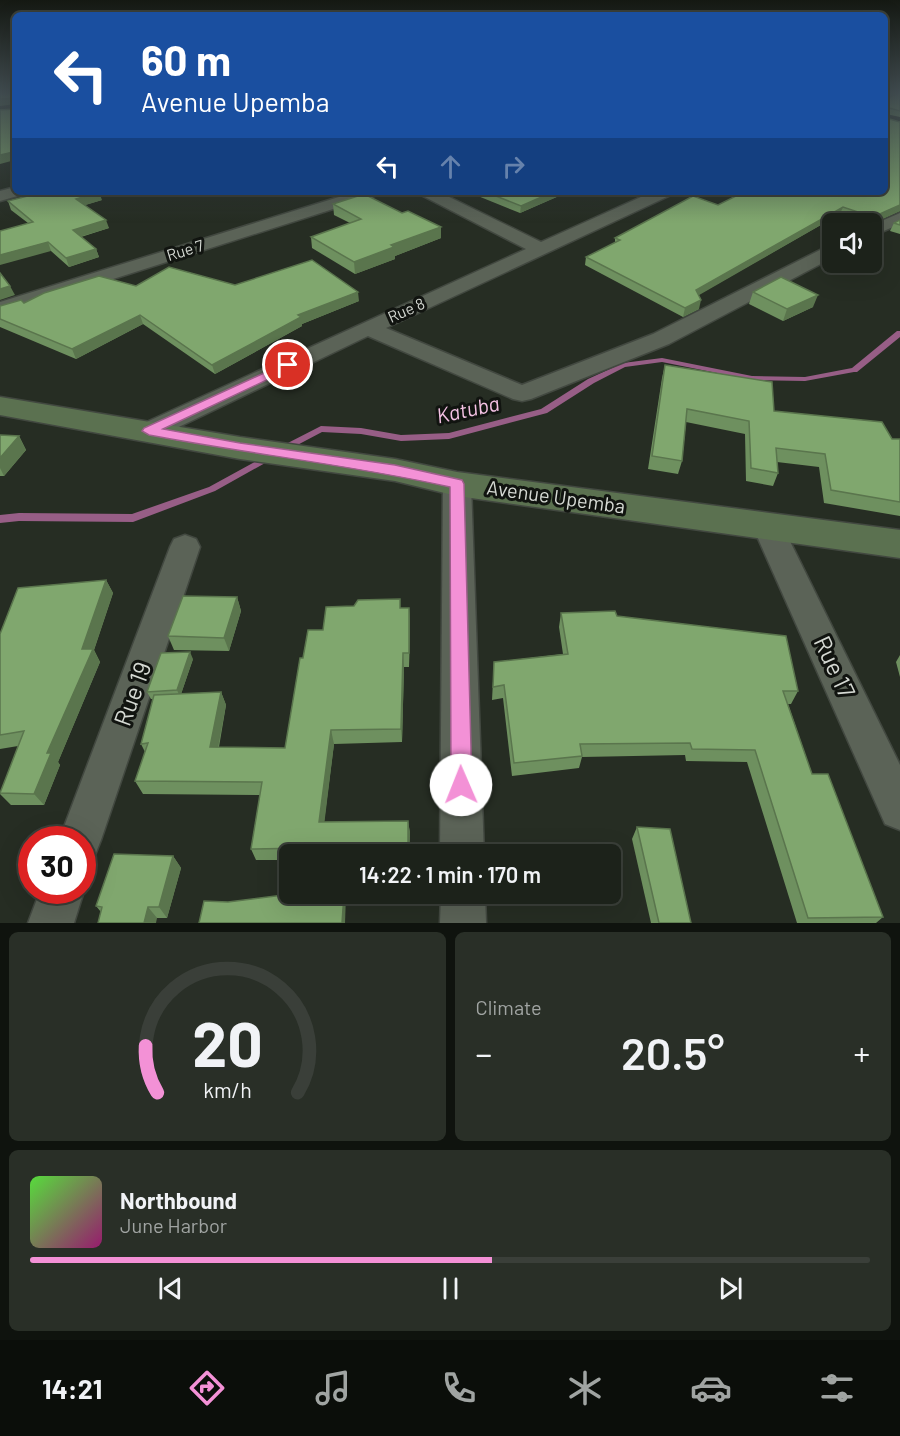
<!DOCTYPE html>
<html lang="en">
<head>
<meta charset="utf-8">
<style>
  :root { --surface:#1c221a; --page:#292f27; --text:#f1f3f6; --muted:#a0a4a2; --line:#3a3f39; --accent:#f391d6 }
  body { margin:0; font-family:Barlow,sans-serif; background:var(--page); color:var(--text); height:100vh; display:flex; flex-direction:column; font-size:22px; white-space:nowrap }
  * { box-sizing:border-box; margin:0 }
  p { font-size:20px; color:var(--muted) }
  .icon { flex:none; width:33px; height:33px; fill:none; stroke:currentColor; stroke-width:2; stroke-linecap:round; stroke-linejoin:round }
  .map { position:relative; height:923px; overflow:hidden }
  .side { display:flex; flex-direction:column; gap:9px; padding:9px; background:#0f130e; flex:1 }
  .side>* { flex:none }
  .hud { position:absolute; left:12px; top:12px; width:876px; height:183px; border-radius:9px; box-shadow:0 6px 24px #0002,0 0 0 2px var(--line); background:#1a4fa0; color:#fff; overflow:hidden }
  .controls { position:absolute; left:822px; top:213px; display:grid; gap:12px }
  .controls a { display:grid; place-items:center; width:60px; height:60px; border-radius:9px; background:var(--surface); box-shadow:0 6px 24px #0002,0 0 0 2px var(--line); font-size:30px }
  .speed { position:absolute; left:18px; top:826px; display:flex; gap:12px; font-size:30px; font-weight:700; text-align:center }
  .speed>* { display:grid; place-content:center; width:78px; height:78px; border-radius:50%; background:var(--surface); box-shadow:0 6px 24px #0002,0 0 0 2px var(--line); line-height:1 }
  .speed .limit { border:9px solid #d22; background:#fff; color:#111 }
  .pin { position:absolute; display:grid; place-items:center; width:51px; height:51px; color:#fff; margin:-26px; border:3px solid #fff; border-radius:50%; box-shadow:0 2px 6px #0007 }
  .me { position:absolute; width:66px; margin:-33px; rotate:359deg; stroke-linejoin:round; filter:drop-shadow(0 0 4px #0008) }
  .turn { display:flex; align-items:center; gap:21px; height:126px; padding:0 30px; font-size:27px }
  .turn .icon { width:78px; height:78px; stroke-width:2.5 }
  .turn b { display:block; font-size:42px; line-height:51px }
  .lanes { display:flex; align-items:center; height:57px; padding:0 30px; background:#0003; justify-content:center; gap:30px; direction:ltr }
  .lanes .off { opacity:.35 }
  .big { font-size:45px; font-weight:600; line-height:1.1 }
  .side .tile { flex:1; display:flex; flex-direction:column; justify-content:center; gap:9px; min-width:0; padding:0 21px; border-radius:9px; background:var(--page) }
  .side .dial { align-items:center; gap:0 }
  .dial svg { height:156px; overflow:visible; fill:none; stroke:var(--line); stroke-width:7; stroke-linecap:round; text-anchor:middle }
  .dial text { fill:var(--text); stroke:none }
  .song { display:flex; align-items:center; gap:18px }
  .cover { width:72px; height:72px; border-radius:9px; background:linear-gradient(135deg,hsl(110 70% 55%),hsl(320 70% 35%)) }
  .played { height:6px; border-radius:3px; background:linear-gradient(90deg,var(--accent) 55%,var(--line) 55%) }
  .keys { display:flex; justify-content:space-around; direction:ltr }
  .heat { display:flex; justify-content:space-between; align-items:center; font-size:33px; direction:ltr }
  .side .tiles { flex:1; display:grid; gap:9px; grid-template-columns:1fr 1fr }
  .tile:last-child { grid-column:span 2 }
  .trip { position:absolute; left:279px; top:844px; width:342px; height:60px; border-radius:9px; background:var(--surface); box-shadow:0 6px 24px #0002,0 0 0 2px var(--line); font-weight:600; line-height:60px; text-align:center }
  .tabs { display:flex; height:96px; justify-content:space-around; align-items:center; background:#0b0e0a; color:var(--muted) }
  .tabs .icon { width:42px; height:42px }
  .tabs .selected { color:var(--accent) }
  .tabs b { font-size:27px; color:var(--text) }
  .map>svg:first-child { display:block }
</style>
</head>
<body>
<div class="map">
<svg width="900" height="923" viewBox="0 0 900 923">
  <rect width="100%" height="100%" fill="#262d23"/>
  <g fill="none" stroke-linecap="round" stroke-linejoin="round">
    <g fill="#975e86" fill-rule="evenodd">
      <polygon points="897,331 900,331 900,337 857,372 854,372 805,381 752,380 662,362 625,367 594,383 547,413 449,439 401,441 361,434 322,432 286,451 280,451 279,449 280,447 321,426 361,428 401,435 449,433 541,409 588,379 623,363 662,358 752,376 805,377 852,368"/>
      <polygon points="271,453 275,456 274,458 215,491 133,522 19,521 0,523 0,515 19,513 132,514 209,487"/>
    </g>
    <g stroke="#424840" stroke-width="3">
      <g id="street">
        <polygon points="885,93 900,93 900,94 885,102"/>
        <polygon points="15,187 15,192 23,192 21,195 0,201 0,191"/>
        <polygon points="355,192 379,192 377,195 0,315 0,302"/>
        <polygon points="419,192 439,192 541,242 652,192 673,192 671,195 386,328 522,385 653,334 826,247 832,246 832,258 669,344 531,399 522,401 513,399 368,336 158,437 149,439 140,437 136,431 140,425 526,249 421,195"/>
        <polygon points="900,213 900,224 872,236 872,225"/>
        <polygon points="457,474 467,477 471,484 484,855 440,855 443,484 447,477"/>
        <polygon points="767,514 777,517 782,525 900,765 900,830 885,824 752,525 757,517"/>
        <polygon points="185,535 196,539 200,547 101,840 95,855 82,860 82,840 59,840 170,547 174,539"/>
        <polygon points="82,887 84,891 74,923 28,923 40,891 82,891"/>
        <polygon points="441,894 485,894 486,923 440,923"/>
      </g>
    </g>
    <g stroke="#424840" stroke-width="3">
      <polygon id="secondary" points="0,397 240,437 395,459 457,472 900,530 900,558 457,496 395,481 240,459 0,415"/>
    </g>
    <use href="#street" fill="#5b6357" fill-rule="evenodd"/>
    <use href="#secondary" fill="#5b7150" fill-rule="evenodd"/>
  </g>
  <g fill="#6e905f">
    <polygon points="900,93 900,117 886,114 886,118 900,211 871,224 840,214 698,295 699,309 683,317 585,265 586,257 615,243 615,238 718,205 885,192 885,98 888,98"/>
    <polygon points="468,192 568,192 520,213"/>
    <polygon points="102,200 85,205 109,228 81,237 96,249 99,257 69,267 51,251 28,223 11,210 8,201"/>
    <polygon points="333,204 441,238 395,256 395,259 355,274 312,248 311,237 350,223 334,215"/>
    <polygon points="894,223 900,225 900,234 890,231"/>
    <polygon points="235,285 359,301 302,324 302,326 215,374 143,324 76,359 0,327 0,306 24,303 136,286"/>
    <polygon points="753,292 813,307 783,321 749,304"/>
    <polygon points="665,365 774,411 892,439 900,439 900,516 824,503 819,467 777,462 778,473 773,486 746,481 745,434 686,422 682,461 678,474 648,469 662,378"/>
    <polygon points="0,435 19,436 26,450 4,476 0,476"/>
    <polygon points="106,580 113,593 94,650 100,662 58,762 60,765 44,805 11,805 0,794 18,746 0,749 0,634"/>
    <polygon points="237,597 241,611 229,651 174,650 168,636"/>
    <polygon points="401,608 409,608 410,622 409,667 404,667 402,742 334,744 324,822 408,821 410,833 409,855 290,855 290,860 256,860 251,849 260,795 143,794 135,781 145,752 141,744 153,699 151,699 147,692 193,659 181,694 221,692 226,705 219,747 285,748 303,658 323,630"/>
    <polygon points="561,613 617,616 798,691 791,704 788,704 812,774 883,917 876,923 797,923 747,762 686,761 685,755 582,757 579,768 512,776 503,698 492,700 494,662 563,654 559,627"/>
    <polygon points="900,655 900,677 896,662"/>
    <polygon points="637,827 691,923 651,923 632,839"/>
    <polygon points="173,856 181,868 167,918 157,918 101,912 96,906"/>
  </g>
  <g fill="#5a754d">
    <polygon points="14,98 15,104 0,106 0,99"/>
    <polygon points="13,152 15,160 0,164 0,155"/>
    <polygon points="99,192 102,200 79,207 76,199"/>
    <polygon points="553,192 568,192 520,213 521,206"/>
    <polygon points="900,205 900,211 871,224 873,217"/>
    <polygon points="843,207 840,214 694,298 696,290"/>
    <polygon points="106,220 109,228 76,238 73,230"/>
    <polygon points="441,227 441,238 395,256 395,259 355,274 354,262 391,245"/>
    <polygon points="48,242 51,251 0,265 0,255"/>
    <polygon points="96,249 99,257 69,267 66,258"/>
    <polygon points="10,286 15,295 0,300 0,289"/>
    <polygon points="358,292 359,301 302,324 302,326 215,374 212,365 298,315"/>
    <polygon points="818,295 813,307 783,321 787,309"/>
    <polygon points="701,300 699,309 683,317 685,308"/>
    <polygon points="140,315 143,324 76,359 72,349"/>
    <polygon points="19,436 26,450 4,476 0,468 0,458"/>
    <polygon points="106,580 113,593 94,650 100,662 58,762 60,765 44,805 34,794 82,649"/>
    <polygon points="237,597 241,611 229,651 224,638"/>
    <polygon points="409,608 410,622 409,667"/>
    <polygon points="190,652 193,659 180,697 177,690"/>
    <polygon points="403,653 404,667 402,742 401,729"/>
    <polygon points="221,692 226,705 216,759 210,747"/>
    <polygon points="331,730 334,744 323,834 319,822"/>
    <polygon points="408,821 410,833 409,855 408,846"/>
    <polygon points="173,856 181,868 167,918 159,907"/>
    <polygon points="344,894 346,894 346,896 345,923 342,923"/>
    <polygon points="148,907 157,918 156,923 144,923"/>
  </g>
  <g fill="#80a76e" stroke="#5a754d" stroke-width="1.5">
    <polygon points="0,93 15,93 15,154 13,152 0,155 0,110 14,109 14,98 0,99"/>
    <polygon points="885,93 885,98 888,98 898,93 900,93 900,111 886,107 886,118 900,122 900,205 873,217 843,207 696,290 701,300 685,308 586,257 620,240 615,238 693,196 718,205 744,192 885,192"/>
    <polygon points="43,192 99,192 76,199 106,220 73,230 96,249 66,258 48,242 0,255 0,231 33,222 8,201"/>
    <polygon points="486,192 553,192 521,206"/>
    <polygon points="364,194 402,213 408,211 441,227 391,245 394,247 354,262 311,237 361,219 333,204"/>
    <polygon points="900,220 900,225 894,223"/>
    <polygon points="312,260 358,292 298,315 301,317 212,365 140,315 72,349 0,319 0,306 21,300 24,303 44,293 99,276 136,286 169,267 235,285"/>
    <polygon points="0,273 10,286 0,289"/>
    <polygon points="781,277 818,295 787,309 753,292"/>
    <polygon points="665,365 772,382 774,411 882,422 892,439 900,439 900,502 831,490 825,454 776,448 778,473 751,468 749,421 687,409 682,461 652,456"/>
    <polygon points="0,435 19,436 0,458"/>
    <polygon points="106,580 82,649 93,649 47,753 51,753 34,794 0,793 24,731 0,735 0,634 18,588"/>
    <polygon points="183,596 237,597 224,638 168,636"/>
    <polygon points="400,599 400,608 409,608 409,653 403,653 401,729 331,730 319,822 408,821 408,846 251,849 262,782 135,781 148,743 141,744 154,695 221,692 210,747 285,748 300,658 303,658 308,630 323,630 326,607 354,606 358,600"/>
    <polygon points="615,611 617,616 786,636 798,691 783,691 812,774 828,774 883,917 808,918 755,750 692,749 690,743 580,744 582,756 514,763 504,685 493,687 494,662 568,654 561,613"/>
    <polygon points="190,652 177,690 147,692 161,653"/>
    <polygon points="637,827 670,829 691,923 659,923"/>
    <polygon points="114,854 173,856 159,907 148,907 144,923 98,923 102,907 96,906"/>
    <polygon points="291,894 344,894 342,923 199,923 204,901 228,902"/>
  </g>
  <linearGradient id="sky" x2="0" y2="1"><stop stop-color="#151913"/><stop offset="0.42" stop-color="#414c50"/><stop offset="1" stop-color="#414c50" stop-opacity="0"/></linearGradient>
  <rect width="900" height="222" fill="url(#sky)"/>
  <path fill="#f391d6" stroke="#9e5e8b" stroke-width="1.5" d="M288,362L292,363V368L163,429L240,443L395,465L462,480L464,484L472,785L469,793L461,796L454,793L451,785L450,487C351,465 249,454 149,435L142,431L144,428Z"/>
  <g text-anchor="middle" stroke-width="6" stroke-linejoin="round" paint-order="stroke">
    <g font-size="16" fill="#d5d9d3" stroke="#111410">
      <text transform="translate(185 250) rotate(-17)" y="6">Rue 7</text>
      <text transform="translate(406 310) rotate(-24)" y="6">Rue 8</text>
    </g>
    <g font-size="20" fill="#d5d9d3" stroke="#111410">
      <text transform="translate(556 497) rotate(8)" y="7">Avenue Upemba</text>
    </g>
    <g font-size="21" font-style="italic" fill="#f5c2e4" stroke="#111410">
      <text transform="translate(468 410) rotate(-12)" y="7">Katuba</text>
    </g>
    <g font-size="24" fill="#d5d9d3" stroke="#111410">
      <text transform="translate(834 667) rotate(65)" y="8">Rue 17</text>
      <text transform="translate(133 694) rotate(-70)" y="8">Rue 19</text>
    </g>
  </g>
</svg>
<div class="controls">
<a><svg class="icon" aria-label="sound" viewBox="0 0 24 24"><path d="M4 9h4l5-4v14l-5-4H4zM17 9q2 3 0 6"/></svg></a>
</div>
<div class="speed"><div class="limit">30</div></div>
<div class="pin" style="left:288px;top:365px;background:#d93025"><svg class="icon" aria-label="arrive" viewBox="0 0 24 24"><path d="M6 21V4h12l-3 4 3 4H6"/></svg></div>
<svg class="me" style="left:461px;top:785px" viewBox="-20 -20 40 40"><circle r="19" fill="#fff"/><path d="M0-13L10 11 0 6-10 11z" fill="#f391d6"/></svg>
<div class="trip">14:22 · 1 min · 170 m</div>
<div class="hud">
<div class="turn"><svg class="icon" aria-label="left" viewBox="0 0 24 24"><path d="M17 20v-9H6M10 6l-5 5 5 5"/></svg><div><b>60 m</b>Avenue Upemba</div></div>
<div class="lanes"><svg class="icon" aria-label="left" viewBox="0 0 24 24"><path d="M17 20v-9H6M10 6l-5 5 5 5"/></svg><svg class="icon off" aria-label="ahead" viewBox="0 0 24 24"><path d="M12 20V5M6 11l6-6 6 6"/></svg><svg class="icon off" aria-label="right" viewBox="0 0 24 24"><path d="M7 20v-9h11M14 6l5 5-5 5"/></svg></div>
</div>
</div>
<section class="side">
<div class="tiles">
<div class="tile dial"><svg viewBox="0 0 100 80">
<path d="M14 69A42 42 0 1 1 86 69"/>
<path d="M14 69A42 42 0 0 1 8 45" stroke="#f391d6"/>
<text x="50" y="56" font-size="32" font-weight="700">20</text>
<text x="50" y="72" font-size="11">km/h</text>
</svg></div>
<div class="tile"><p>Climate</p>
<div class="heat"><a>−</a><b class="big">20.5°</b><a>+</a></div>
</div>
<div class="tile">
<div class="song"><i class="cover"></i><div><b>Northbound</b><p>June Harbor</p></div></div>
<div class="played"></div>
<div class="keys"><svg class="icon" aria-label="previous" viewBox="0 0 24 24"><path d="M18 5L8 12l10 7zM5 5v14"/></svg><svg class="icon" aria-label="pause" viewBox="0 0 24 24"><path d="M8 5v14M16 5v14"/></svg><svg class="icon" aria-label="next" viewBox="0 0 24 24"><path d="M6 5l10 7-10 7zM19 5v14"/></svg></div>
</div>
</div>
</section>
<nav class="tabs">
<b>14:21</b>
<svg class="icon selected" aria-label="directions" viewBox="0 0 24 24"><path d="M12 3l9 9-9 9-9-9zM9 14v-3h6M13 9l2 2-2 2"/></svg>
<svg class="icon" aria-label="music" viewBox="0 0 24 24"><path d="M9 18V5l10-2v13"/><circle cx="6" cy="18" r="3"/><circle cx="16" cy="16" r="3"/></svg>
<svg class="icon" aria-label="phone" viewBox="0 0 24 24"><path d="M5 4h4l2 5-3 2q2 4 5 5l2-3 5 2v4C11 20 4 13 5 4z"/></svg>
<svg class="icon" aria-label="climate" viewBox="0 0 24 24"><path d="M12 3v18M4 7l16 10M4 17L20 7"/></svg>
<svg class="icon" aria-label="car" viewBox="0 0 24 24"><path d="M5 17H2v-5l4-1 3-4h7l3 4 3 1v5h-3M9 17h6M6 11h13"/><circle cx="7" cy="17" r="2"/><circle cx="17" cy="17" r="2"/></svg>
<svg class="icon" aria-label="filters" viewBox="0 0 24 24"><path d="M4 7h16M4 17h16"/><circle cx="9" cy="7" r="2"/><circle cx="15" cy="17" r="2"/></svg>
</nav>
</body>
</html>
